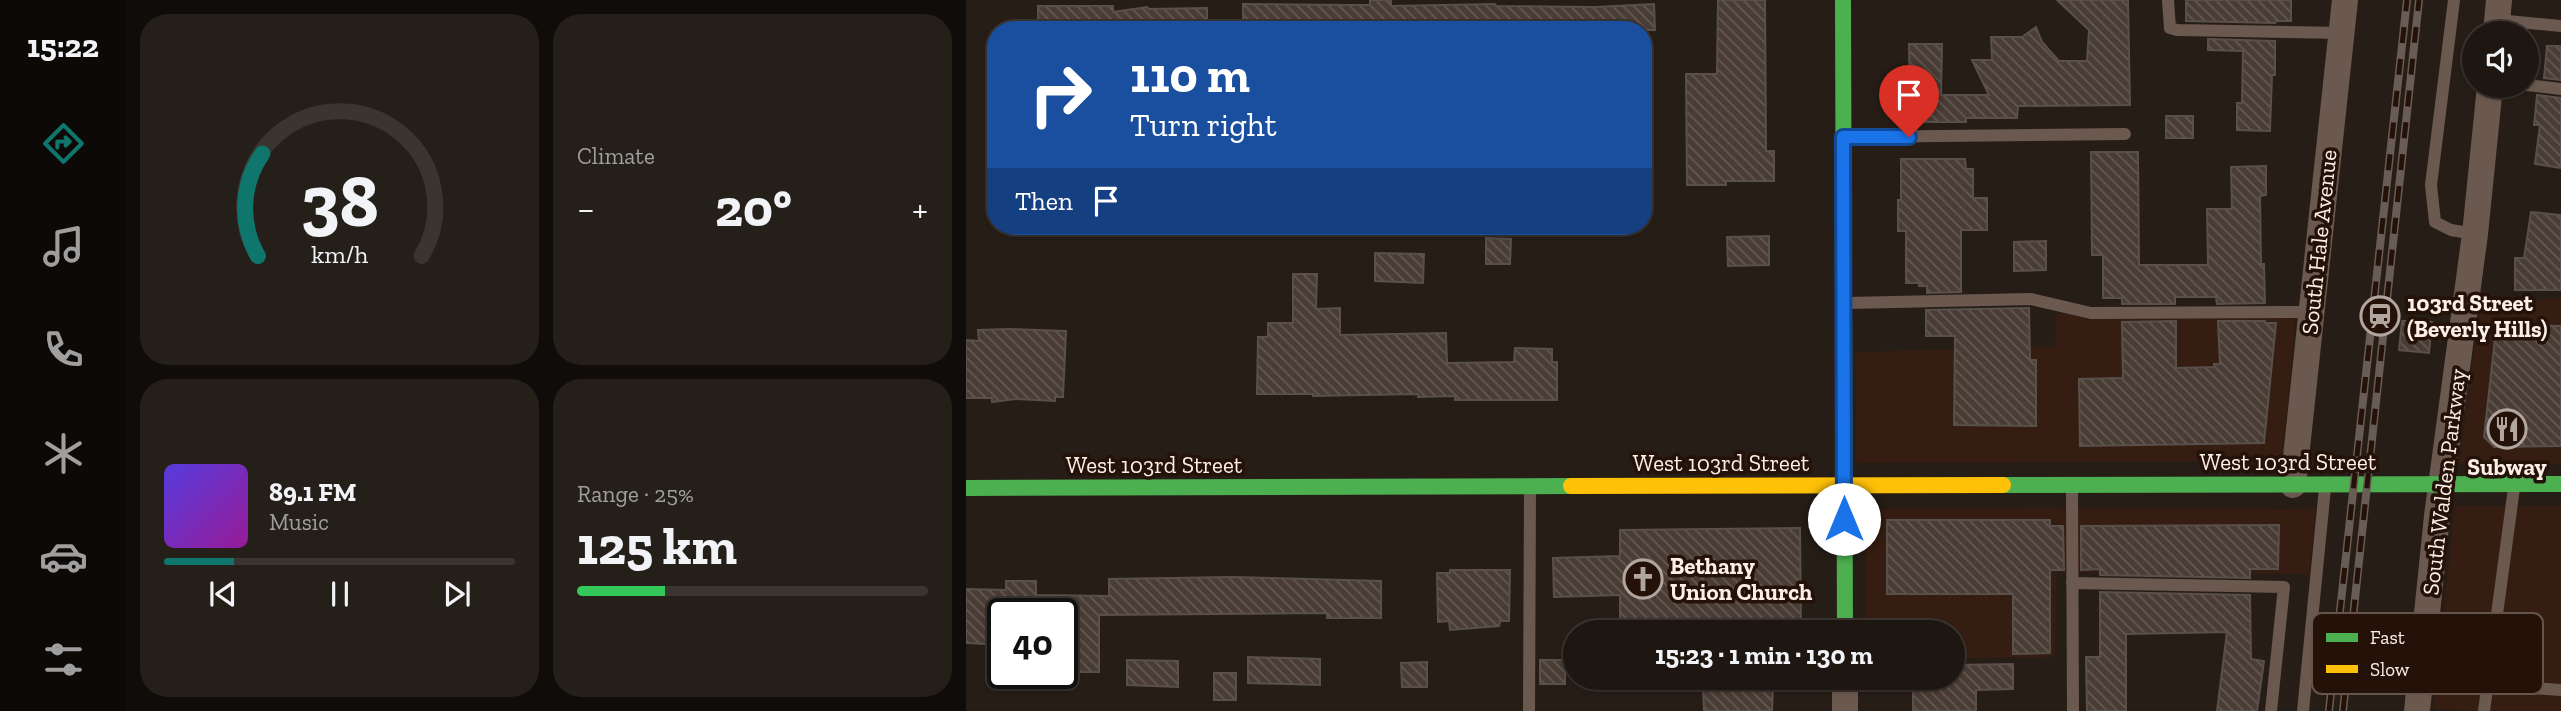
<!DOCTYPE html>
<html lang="en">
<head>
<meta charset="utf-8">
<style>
  :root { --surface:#1d1611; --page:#251f1a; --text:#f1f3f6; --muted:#a09f9f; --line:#3b3531; --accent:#0f766e }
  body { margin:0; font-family:"Zilla Slab",serif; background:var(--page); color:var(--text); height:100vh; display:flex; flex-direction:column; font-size:26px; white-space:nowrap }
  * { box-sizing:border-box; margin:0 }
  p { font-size:23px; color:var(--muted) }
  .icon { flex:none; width:38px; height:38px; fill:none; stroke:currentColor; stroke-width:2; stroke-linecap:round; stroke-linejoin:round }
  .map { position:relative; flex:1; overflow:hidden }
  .details { display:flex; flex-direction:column; gap:14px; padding:14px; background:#100c09; width:840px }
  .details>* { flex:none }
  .top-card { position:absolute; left:21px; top:21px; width:665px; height:214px; border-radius:28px; box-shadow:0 2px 5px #0004,0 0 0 2px var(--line); background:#1a4fa0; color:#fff; overflow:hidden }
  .tools { position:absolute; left:1496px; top:21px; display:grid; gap:14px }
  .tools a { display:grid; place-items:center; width:77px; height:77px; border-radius:50%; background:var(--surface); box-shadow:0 2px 5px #0004,0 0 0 2px var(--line); font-size:35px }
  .speed { position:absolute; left:21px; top:598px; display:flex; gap:14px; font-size:35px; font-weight:700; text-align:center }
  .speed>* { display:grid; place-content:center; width:91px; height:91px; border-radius:50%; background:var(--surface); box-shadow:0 2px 5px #0004,0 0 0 2px var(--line); line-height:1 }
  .speed .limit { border:4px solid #111; border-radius:10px; background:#fff; color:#111 }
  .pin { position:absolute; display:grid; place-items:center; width:60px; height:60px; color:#fff; margin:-72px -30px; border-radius:50% 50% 50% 0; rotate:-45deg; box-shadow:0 0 7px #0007 }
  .pin .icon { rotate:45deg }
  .me { position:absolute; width:77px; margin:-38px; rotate:0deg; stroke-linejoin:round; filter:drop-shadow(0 0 5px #0008) }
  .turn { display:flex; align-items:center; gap:24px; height:147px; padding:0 28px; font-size:32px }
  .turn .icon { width:91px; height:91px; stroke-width:2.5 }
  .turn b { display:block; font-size:49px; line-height:60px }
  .then { display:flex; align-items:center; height:66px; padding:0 28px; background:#0003; gap:14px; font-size:26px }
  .big { font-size:52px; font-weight:800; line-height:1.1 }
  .details .widget { flex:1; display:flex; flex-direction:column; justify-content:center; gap:10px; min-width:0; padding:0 24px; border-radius:28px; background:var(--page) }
  .details .dial { align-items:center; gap:0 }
  .dial svg { height:182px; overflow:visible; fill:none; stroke:var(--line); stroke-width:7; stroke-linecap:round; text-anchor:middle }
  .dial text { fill:var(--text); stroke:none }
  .song { display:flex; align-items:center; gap:21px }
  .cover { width:84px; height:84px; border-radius:10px; background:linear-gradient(135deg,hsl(250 70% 55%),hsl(300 70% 35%)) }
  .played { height:7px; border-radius:4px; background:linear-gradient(90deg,var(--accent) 20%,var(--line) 20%) }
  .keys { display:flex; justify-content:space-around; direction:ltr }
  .heat { display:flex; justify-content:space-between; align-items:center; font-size:38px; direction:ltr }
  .charge { height:10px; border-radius:5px; background:linear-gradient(90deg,#34c759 25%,var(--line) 0) }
  .details .tiles { flex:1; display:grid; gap:14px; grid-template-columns:repeat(2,1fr) }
  .trip { position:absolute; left:597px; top:620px; width:402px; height:70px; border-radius:35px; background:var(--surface); box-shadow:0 2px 5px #0004,0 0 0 2px var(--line); font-weight:800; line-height:70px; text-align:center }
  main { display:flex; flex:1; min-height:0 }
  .dock { display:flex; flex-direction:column; width:126px; justify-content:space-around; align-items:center; background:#0c0907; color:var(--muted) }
  .dock .icon { width:49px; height:49px }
  .dock .current { color:var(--accent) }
  .dock b { font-size:32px; color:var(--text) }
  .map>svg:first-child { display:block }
</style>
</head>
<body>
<main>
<nav class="dock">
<b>15:22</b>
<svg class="icon current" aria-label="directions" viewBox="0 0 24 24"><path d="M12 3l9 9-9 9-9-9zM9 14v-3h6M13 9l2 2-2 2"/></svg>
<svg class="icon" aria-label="music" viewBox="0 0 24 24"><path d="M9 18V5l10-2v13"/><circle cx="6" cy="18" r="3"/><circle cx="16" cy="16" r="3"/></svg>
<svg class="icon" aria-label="phone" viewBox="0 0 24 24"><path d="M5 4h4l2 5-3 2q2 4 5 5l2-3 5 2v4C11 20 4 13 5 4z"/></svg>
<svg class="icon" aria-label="climate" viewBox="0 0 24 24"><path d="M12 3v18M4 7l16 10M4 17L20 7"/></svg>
<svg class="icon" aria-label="car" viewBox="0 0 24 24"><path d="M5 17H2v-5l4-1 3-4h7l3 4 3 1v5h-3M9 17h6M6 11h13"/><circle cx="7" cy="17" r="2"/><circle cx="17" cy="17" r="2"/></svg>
<svg class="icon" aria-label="filters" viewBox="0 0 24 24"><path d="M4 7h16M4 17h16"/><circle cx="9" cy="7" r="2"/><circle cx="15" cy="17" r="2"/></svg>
</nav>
<section class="details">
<div class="tiles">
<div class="widget dial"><svg viewBox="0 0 100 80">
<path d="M14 69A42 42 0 1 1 86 69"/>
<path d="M14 69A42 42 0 0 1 16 24" stroke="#0f766e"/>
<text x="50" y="56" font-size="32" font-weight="700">38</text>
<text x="50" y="72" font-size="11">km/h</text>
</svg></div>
<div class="widget"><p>Climate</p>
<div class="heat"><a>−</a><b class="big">20°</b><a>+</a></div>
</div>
<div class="widget">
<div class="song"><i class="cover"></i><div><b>89.1 FM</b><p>Music</p></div></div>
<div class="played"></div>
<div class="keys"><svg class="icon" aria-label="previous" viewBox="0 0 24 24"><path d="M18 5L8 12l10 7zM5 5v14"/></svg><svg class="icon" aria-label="pause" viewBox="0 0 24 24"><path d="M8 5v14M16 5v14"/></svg><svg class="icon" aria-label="next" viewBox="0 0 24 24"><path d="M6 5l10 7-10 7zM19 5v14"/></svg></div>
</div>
<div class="widget"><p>Range · 25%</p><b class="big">125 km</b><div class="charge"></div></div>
</div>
</section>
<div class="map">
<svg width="1595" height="711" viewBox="0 0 1595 711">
  <defs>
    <pattern id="building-back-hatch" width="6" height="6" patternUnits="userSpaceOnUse" patternTransform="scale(1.75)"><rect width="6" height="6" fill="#493c34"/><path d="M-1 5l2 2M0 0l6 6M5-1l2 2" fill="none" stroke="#645851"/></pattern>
  </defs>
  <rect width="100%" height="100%" fill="#271d17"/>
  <g fill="#351e11">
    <polygon points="1515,299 1595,299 1595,464 1493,464"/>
    <polygon points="1090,314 1330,314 1316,461 890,463 889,352 1089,347"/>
    <polygon points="1489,506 1595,506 1595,711 1496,711 1467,708"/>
    <polygon points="900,509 1089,508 1350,509 1343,574 1090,572 1089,657 987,658 987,632 900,632"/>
  </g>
  <g fill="url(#building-back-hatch)" stroke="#59504b" stroke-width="2">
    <polygon points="404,0 425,0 425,6 529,4 530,6 629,7 688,4 689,30 277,30 277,4 383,5 404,5"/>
    <polygon points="752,0 799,0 800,151 808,151 808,181 760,181 760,185 721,185 720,74 751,74"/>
    <polygon points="1091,0 1162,0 1164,105 1052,106 1051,118 1000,118 1000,122 944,122 943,44 976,44 975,95 1023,95 1006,60 1026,60 1025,37 1056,37 1070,27 1076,42 1093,61 1121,61 1123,30"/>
    <polygon points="1220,0 1325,0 1325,21 1310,21 1309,23 1220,21"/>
    <polygon points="72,6 147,6 147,12 181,7 183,9 241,8 241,30 72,30"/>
    <polygon points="1242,39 1309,41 1309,75 1306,75 1304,131 1271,130 1271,103 1276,103 1277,51 1242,50"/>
    <polygon points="1581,46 1595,46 1595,80 1578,78"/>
    <polygon points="1571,95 1595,98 1595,168 1569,164 1574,125 1568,125"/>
    <rect x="1200" y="116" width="27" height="22"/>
    <polygon points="1125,152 1172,152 1173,265 1242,265 1241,209 1266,209 1265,167 1300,166 1300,195 1294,196 1295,264 1298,264 1299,303 1251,304 1250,297 1209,297 1209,304 1156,304 1156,298 1137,298 1137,255 1126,255"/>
    <polygon points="935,159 999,159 1000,169 1007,169 1007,198 1021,198 1021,230 995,230 995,292 961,293 961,286 953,286 953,283 940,283 940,231 932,231 932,200 935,200"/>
    <polygon points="1565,212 1595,215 1595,290 1549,290 1549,258 1558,258"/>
    <polygon points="803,236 803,265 762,266 761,237"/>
    <polygon points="520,238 545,239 544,264 520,264"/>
    <polygon points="1080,241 1080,270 1048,271 1048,242"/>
    <polygon points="409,253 458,254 457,283 409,281"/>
    <polygon points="327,274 351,274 350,309 374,308 374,335 480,333 481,363 548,362 549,348 586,349 586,362 591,362 591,400 489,400 489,396 452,397 452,394 347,396 347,394 291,394 292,337 302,337 302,323 327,323"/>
    <polygon points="1063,308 1064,360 1070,360 1070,426 988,425 989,336 960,336 960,310"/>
    <polygon points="1210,321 1210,368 1248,367 1248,364 1254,364 1252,321 1299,321 1299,323 1310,323 1298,443 1114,446 1113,379 1157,378 1156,322"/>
    <polygon points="1436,321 1466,322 1463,353 1433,350"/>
    <polygon points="1560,325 1595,326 1595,446 1528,447 1518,437 1529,338 1558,341"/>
    <polygon points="43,329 100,331 97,397 89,397 89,401 49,399 26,402 26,398 0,398 0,340 13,341 12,330"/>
    <polygon points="921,520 1084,520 1084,526 1097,526 1098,570 1084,570 1084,653 1047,654 1047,594 921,594"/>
    <polygon points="1313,525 1312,569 1284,569 1284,578 1134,575 1134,569 1115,570 1115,526"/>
    <polygon points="834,528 835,632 737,632 737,629 654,632 654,595 588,597 587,558 654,556 654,530"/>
    <polygon points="484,570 544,570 543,621 534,621 533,626 484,630 483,621 472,622 471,573 484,573"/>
    <polygon points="266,577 415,581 415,618 361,618 361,613 133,615 133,672 102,672 102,653 96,652 96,614 24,614 20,644 0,643 0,589 40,590 40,581 70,581 70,595 143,596 143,579"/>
    <polygon points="1134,592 1284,595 1285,659 1298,661 1291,711 1251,711 1261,632 1160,634 1160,711 1121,711 1120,657 1134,657"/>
    <polygon points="282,657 354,659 354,685 282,683"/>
    <polygon points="161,660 212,661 212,687 161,685"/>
    <rect x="574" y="660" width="25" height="24"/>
    <polygon points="461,662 461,687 436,687 435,663"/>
    <polygon points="1047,664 1047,689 1010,690 1010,711 947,711 947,677 987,677 987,665"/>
    <rect x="248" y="673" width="22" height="27"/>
    <polygon points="737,686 807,686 806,711 738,711"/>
  </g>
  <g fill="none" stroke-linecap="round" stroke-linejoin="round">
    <g stroke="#6b5950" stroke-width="12">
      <polyline points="1202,0 1204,28 1211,30 1376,33"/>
      <polyline points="1488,0 1465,185 1469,222 1485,230 1509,234"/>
      <polyline points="1531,20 1595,26"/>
      <polyline points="1561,85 1595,89"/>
      <polyline points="879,137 1159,134"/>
      <polyline points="882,303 1065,299 1125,313 1345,312"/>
      <polyline points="1106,489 1107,711"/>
      <polyline points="1106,583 1318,587 1305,711"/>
      <polyline points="1523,685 1595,690"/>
      <polyline points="563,711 564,491"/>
      <polyline points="1337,711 1359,488"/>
      <polyline points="1518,711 1548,488"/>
    </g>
    <g stroke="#6b5950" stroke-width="26">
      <polyline points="1530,33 1533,0"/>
      <polyline points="1327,485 1379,0"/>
      <polyline points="879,677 879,711"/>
      <polyline points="1451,711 1471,516 1509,234 1524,86"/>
    </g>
    <g stroke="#4caf50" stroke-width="16">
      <polyline points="877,0 879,632"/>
      <polyline points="1037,485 1595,484"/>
      <polyline points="0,488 605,486"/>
    </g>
    <polyline stroke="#ffc107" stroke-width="16" points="605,486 1037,485"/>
    <g stroke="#685c54" stroke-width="8">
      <g id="rail">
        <polyline points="1363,711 1441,0"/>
        <polyline points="1377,711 1453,0"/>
      </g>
    </g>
    <use href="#rail" stroke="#241108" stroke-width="5" stroke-dasharray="16" stroke-linecap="butt"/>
  </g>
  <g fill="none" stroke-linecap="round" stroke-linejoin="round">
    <g stroke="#114b97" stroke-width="18">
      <polyline id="route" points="878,519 877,137 943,137"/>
    </g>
    <use href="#route" stroke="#1a73e8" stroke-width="12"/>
  </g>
  <defs>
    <g id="station-ring" transform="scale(2.0125)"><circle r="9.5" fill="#241108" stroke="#b1a69f" stroke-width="1.5"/><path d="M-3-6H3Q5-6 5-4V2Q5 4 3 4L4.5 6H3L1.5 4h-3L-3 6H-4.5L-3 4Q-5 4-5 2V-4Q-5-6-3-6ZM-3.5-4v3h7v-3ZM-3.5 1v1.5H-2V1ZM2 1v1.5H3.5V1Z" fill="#b1a69f"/></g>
    <g id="restaurant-ring" transform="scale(2.0125)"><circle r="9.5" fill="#241108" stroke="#b1a69f" stroke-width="1.5"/><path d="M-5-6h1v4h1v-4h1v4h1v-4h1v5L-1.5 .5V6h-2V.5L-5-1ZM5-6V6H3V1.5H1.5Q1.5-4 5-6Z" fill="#b1a69f"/></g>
    <g id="church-ring" transform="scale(2.0125)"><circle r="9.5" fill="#241108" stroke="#b1a69f" stroke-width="1.5"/><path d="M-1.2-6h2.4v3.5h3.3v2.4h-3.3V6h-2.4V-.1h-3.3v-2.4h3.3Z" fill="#b1a69f"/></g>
  </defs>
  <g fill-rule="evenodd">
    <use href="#station-ring" x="1414" y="316"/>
    <use href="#restaurant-ring" x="1541" y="429"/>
    <use href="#church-ring" x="677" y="579"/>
  </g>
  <g text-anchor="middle" stroke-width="7" stroke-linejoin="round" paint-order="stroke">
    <g font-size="23" fill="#fcefe8" stroke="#241108">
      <text transform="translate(1353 242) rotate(-84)" y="8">South Hale Avenue</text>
      <text x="1322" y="470">West 103rd Street</text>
      <text x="755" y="471">West 103rd Street</text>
      <text x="188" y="473">West 103rd Street</text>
      <text transform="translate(1478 482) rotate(-83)" y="8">South Walden Parkway</text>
    </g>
    <g font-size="23" font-weight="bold" fill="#fcefe8" stroke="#241108" text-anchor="start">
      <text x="1441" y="311">103rd Street<tspan x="1441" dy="26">(Beverly Hills)</tspan></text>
      <text x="1541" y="475" text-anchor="middle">Subway</text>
      <text x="704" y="574">Bethany<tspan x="704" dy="26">Union Church</tspan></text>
    </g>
  </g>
  <rect x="1346" y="613" width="231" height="81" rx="10" fill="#241108" stroke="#65544b" stroke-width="2"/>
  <rect x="1360" y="633" width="32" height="9" fill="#4caf50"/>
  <rect x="1360" y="665" width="32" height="8" fill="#ffc107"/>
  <g font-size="19" fill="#fcefe8">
    <text x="1404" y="644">Fast</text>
    <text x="1404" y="676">Slow</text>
  </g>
</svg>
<div class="tools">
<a><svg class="icon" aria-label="sound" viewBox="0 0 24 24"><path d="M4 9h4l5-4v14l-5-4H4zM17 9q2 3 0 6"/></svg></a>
</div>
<div class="speed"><div class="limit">40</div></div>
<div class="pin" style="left:943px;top:137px;background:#d93025"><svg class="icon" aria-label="arrive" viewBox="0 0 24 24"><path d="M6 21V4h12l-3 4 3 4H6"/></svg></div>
<svg class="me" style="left:878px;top:519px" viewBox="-20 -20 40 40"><circle r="19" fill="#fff"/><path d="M0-13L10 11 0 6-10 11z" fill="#1a73e8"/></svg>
<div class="trip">15:23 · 1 min · 130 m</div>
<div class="top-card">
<div class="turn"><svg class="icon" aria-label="right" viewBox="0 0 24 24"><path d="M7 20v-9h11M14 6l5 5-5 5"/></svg><div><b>110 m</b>Turn right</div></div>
<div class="then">Then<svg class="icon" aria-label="arrive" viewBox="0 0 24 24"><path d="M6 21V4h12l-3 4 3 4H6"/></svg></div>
</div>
</div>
</main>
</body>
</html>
